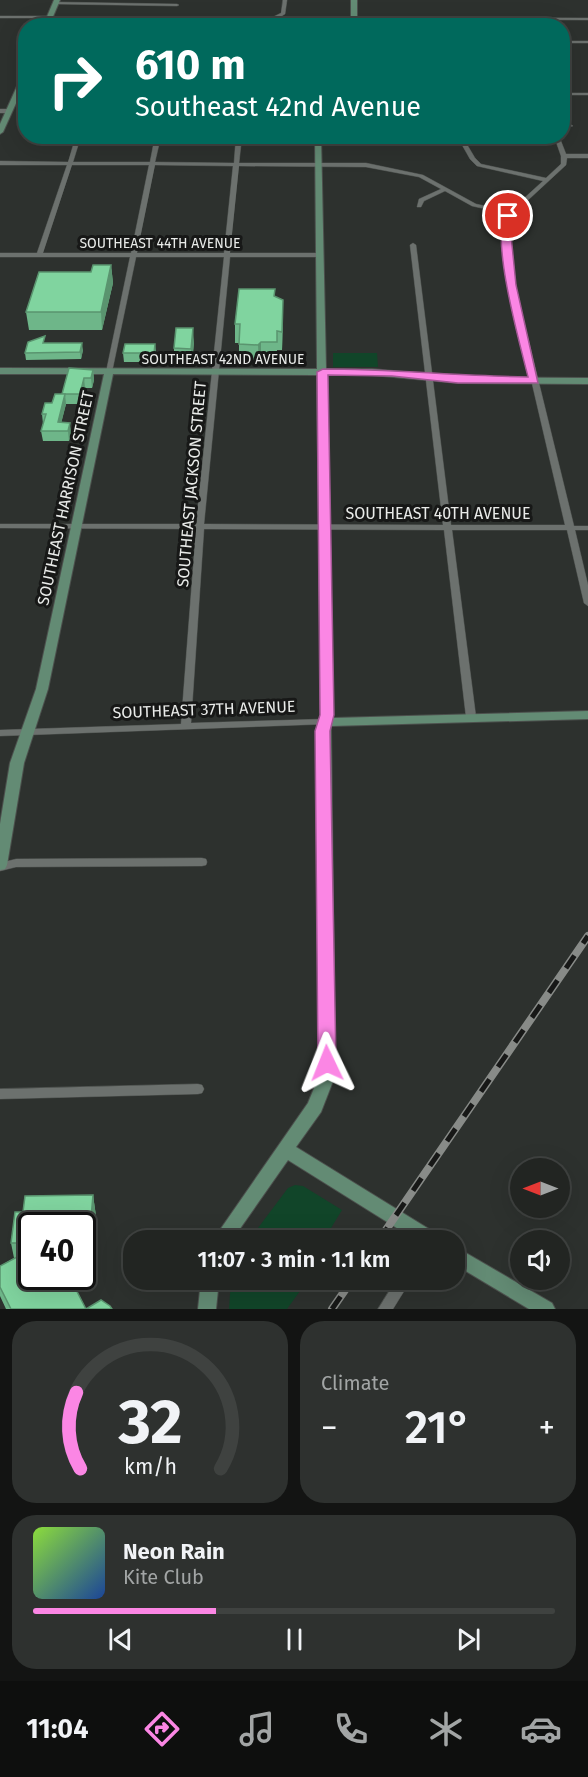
<!DOCTYPE html>
<html lang="en">
<head>
<meta charset="utf-8">
<style>
  :root { --surface:#222522; --page:#2e312f; --text:#f1f3f6; --muted:#a2a5a5; --line:#3f4240; --accent:#fb86e4 }
  body { margin:0; font-family:"Fira Sans",sans-serif; background:var(--page); color:var(--text); height:100vh; display:flex; flex-direction:column; font-size:22px; white-space:nowrap }
  * { box-sizing:border-box; margin:0 }
  p { font-size:20px; color:var(--muted) }
  .icon { flex:none; width:33px; height:33px; fill:none; stroke:currentColor; stroke-width:2; stroke-linecap:round; stroke-linejoin:round }
  .map { position:relative; height:1309px; overflow:hidden }
  .panel { display:flex; flex-direction:column; gap:12px; padding:12px; background:#131413; flex:1 }
  .panel>* { flex:none }
  .hud { position:absolute; left:18px; top:18px; width:552px; height:126px; border-radius:24px; box-shadow:0 6px 24px #0002,0 0 0 2px var(--line); background:#00695c; color:#fff; overflow:hidden }
  .needle { width:39px; rotate:270deg }
  .controls { position:absolute; left:510px; top:1158px; display:grid; gap:12px }
  .controls a { display:grid; place-items:center; width:60px; height:60px; border-radius:50%; background:var(--surface); box-shadow:0 6px 24px #0002,0 0 0 2px var(--line); font-size:30px }
  .speed { position:absolute; left:18px; top:1212px; display:flex; gap:12px; font-size:30px; font-weight:700; text-align:center }
  .speed>* { display:grid; place-content:center; width:78px; height:78px; border-radius:50%; background:var(--surface); box-shadow:0 6px 24px #0002,0 0 0 2px var(--line); line-height:1 }
  .speed .limit { border:3px solid #111; border-radius:9px; background:#fff; color:#111 }
  .pin { position:absolute; display:grid; place-items:center; width:51px; height:51px; color:#fff; margin:-26px; border:3px solid #fff; border-radius:50%; box-shadow:0 2px 6px #0007 }
  .me { position:absolute; width:66px; margin:-33px; rotate:358deg; stroke-linejoin:round; filter:drop-shadow(0 0 4px #0008) }
  .turn { display:flex; align-items:center; gap:21px; height:126px; padding:0 18px; font-size:27px }
  .turn .icon { width:78px; height:78px; stroke-width:2.5 }
  .turn b { display:block; font-size:42px; line-height:51px }
  .big { font-size:45px; font-weight:600; line-height:1.1 }
  .panel .widget { flex:1; display:flex; flex-direction:column; justify-content:center; gap:9px; min-width:0; padding:0 21px; border-radius:24px; background:var(--page) }
  .panel .dial { align-items:center; gap:0 }
  .dial svg { height:156px; overflow:visible; fill:none; stroke:var(--line); stroke-width:7; stroke-linecap:round; text-anchor:middle }
  .dial text { fill:var(--text); stroke:none }
  .song { display:flex; align-items:center; gap:18px }
  .cover { width:72px; height:72px; border-radius:9px; background:linear-gradient(135deg,hsl(90 70% 55%),hsl(220 70% 35%)) }
  .played { height:6px; border-radius:3px; background:linear-gradient(90deg,var(--accent) 35%,var(--line) 35%) }
  .keys { display:flex; justify-content:space-around; direction:ltr }
  .heat { display:flex; justify-content:space-between; align-items:center; font-size:33px; direction:ltr }
  .panel .tiles { flex:1; display:grid; gap:12px; grid-template-columns:1fr 1fr }
  .widget:last-child { grid-column:span 2 }
  .trip { position:absolute; left:123px; top:1230px; width:342px; height:60px; border-radius:24px; background:var(--surface); box-shadow:0 6px 24px #0002,0 0 0 2px var(--line); font-weight:600; line-height:60px; text-align:center }
  .dock { display:flex; height:96px; justify-content:space-around; align-items:center; background:#0e0f0e; color:var(--muted) }
  .dock .icon { width:42px; height:42px }
  .dock .current { color:var(--accent) }
  .dock b { font-size:27px; color:var(--text) }
  .map>svg:first-child { display:block }
</style>
</head>
<body>
<div class="map">
<svg width="588" height="1309" viewBox="0 0 588 1309">
  <rect width="100%" height="100%" fill="#2d312e"/>
  <g fill="#114529">
    <polygon points="333,353 377,353 378,367 333,367"/>
    <polygon points="295,1185 303,1186 342,1210 328,1233 337,1238 336,1240 249,1240 288,1188"/>
    <polygon points="231,1280 308,1280 287,1309 229,1309"/>
  </g>
  <g fill="none" stroke-linecap="round" stroke-linejoin="round">
    <g stroke="#4c504d" stroke-width="1">
      <g id="street">
        <polygon points="283,0 287,0 285,14 275,20 273,26 269,26 271,18 281,13"/>
        <polygon points="56,2 177,4 179,5 177,6 54,4"/>
        <polygon points="0,16 50,16 52,17 50,18 0,18"/>
        <polygon points="354,17 588,18 588,20 356,19"/>
        <rect x="562" y="41" width="26" height="2"/>
        <rect x="562" y="93" width="26" height="2"/>
        <polygon points="0,109 9,109 12,111 9,113 0,113"/>
        <polygon points="562,125 570,124 573,126 562,128"/>
        <path d="M76,136H81L73,162H150L155,136H161L155,162L234,163L236,136H242L239,163H366L423,175L476,204L510,211L543,181L477,166L470,159L457,136H462L475,158L481,164L546,178L561,164V156L554,136H559L566,154H588V158H567L566,165L513,214L508,225L515,285L574,526H588V530H575L588,585V606L584,603L567,530H452L476,717L474,719H468L466,717L444,530L204,529L191,723L325,719L328,720L330,722L328,724L0,736V730L181,724L196,529L0,528V524H196L224,257H136L112,372L109,374L106,372L130,257H0V253H37L67,165H0V161L68,162ZM72,165H149L131,253H43ZM155,165L233,166L224,253H137ZM239,166L366,167L419,177L441,189L419,199L417,207H421L424,201L445,191L472,206L508,214L502,225L509,285L565,525H451L416,245L413,243L410,245L443,525L204,524L230,257H320L323,255L320,253H230Z"/>
        <polygon points="202,858 206,859 207,862 206,865 202,866 16,867 0,871 0,863 16,859"/>
        <polygon points="198,1084 202,1085 204,1089 202,1093 198,1094 0,1099 0,1089"/>
        <polygon points="396,1280 411,1280 393,1309 378,1309"/>
      </g>
    </g>
    <g stroke="#4c504d" stroke-width="2">
      <g id="secondary">
        <polygon points="54,0 60,0 49,26 43,26"/>
        <rect x="351" y="0" width="6" height="26"/>
        <polygon points="26,71 26,81 3,132 0,134 0,124 23,73"/>
        <polygon points="315,136 321,136 326,369 372,369 458,377 588,378 588,384 458,383 372,375 326,375 333,718 588,711 588,719 331,726 335,1076 321,1112 296,1147 437,1234 440,1240 416,1240 288,1160 232,1240 213,1240 308,1103 319,1076 317,731 321,715 317,375 113,374 48,689 24,763 7,865 5,869 0,870 0,824 10,763 36,689 104,374 0,374 0,368 317,369"/>
        <polygon points="454,1246 552,1303 555,1309 529,1309 454,1264"/>
        <polygon points="201,1280 219,1280 216,1309 198,1309"/>
      </g>
    </g>
    <use href="#street" fill="#6c716e" fill-rule="evenodd"/>
    <use href="#secondary" fill="#638b74" fill-rule="evenodd"/>
    <g stroke="#888b88" stroke-width="8">
      <g id="rail">
        <polyline points="379,1240 588,936"/>
        <polyline points="332,1309 352,1280"/>
      </g>
    </g>
    <use href="#rail" stroke="#171817" stroke-width="5" stroke-dasharray="15" stroke-linecap="butt"/>
  </g>
  <g fill="#6eb689">
    <polygon points="111,265 113,283 102,330 29,330 26,312 91,272"/>
    <polygon points="275,296 283,318 282,350 277,350 277,360 261,361 259,364 239,363 239,343 235,343 235,324"/>
    <polygon points="194,342 192,363 174,362 174,348"/>
    <polygon points="46,343 83,350 81,359 26,360 25,353"/>
    <polygon points="155,344 156,354 155,362 124,362 123,353"/>
    <polygon points="93,370 94,380 92,388 85,388 81,404 66,404 61,423 71,432 69,441 43,441 41,431 43,424 42,414 62,394"/>
    <polygon points="93,1195 96,1216 92,1262 82,1262 82,1226 32,1226 32,1276 70,1276 70,1278 86,1309 101,1300 110,1306 112,1309 6,1309 0,1296 0,1266 14,1258 11,1243 15,1212 23,1212 25,1196"/>
  </g>
  <g fill="#5a946f">
    <polygon points="111,265 113,283 102,330 101,312"/>
    <polygon points="283,300 283,318 282,350 282,332"/>
    <polygon points="193,328 194,342 192,363 191,349"/>
    <polygon points="261,342 261,361 259,364 258,345"/>
    <polygon points="82,343 83,350 81,359 80,352"/>
    <polygon points="155,344 156,354 155,362 154,353"/>
    <polygon points="93,370 94,380 92,388 91,378"/>
    <polygon points="84,378 85,388 81,404 80,394"/>
    <polygon points="65,394 66,404 59,432 58,422"/>
    <polygon points="70,423 71,432 69,441 68,431"/>
    <polygon points="93,1195 96,1216 92,1262 89,1241"/>
  </g>
  <g fill="#80d49f" stroke="#5a946f" stroke-width="1.5">
    <polygon points="93,265 111,265 101,312 26,312 39,272 91,272"/>
    <polygon points="239,289 275,289 274,296 283,300 282,332 277,331 277,342 261,342 258,345 239,344 240,324 235,324"/>
    <polygon points="176,328 193,328 191,349 174,348"/>
    <polygon points="45,336 43,343 82,343 80,352 25,353 28,342"/>
    <polygon points="125,344 155,344 154,353 123,353"/>
    <polygon points="69,368 93,370 91,378 84,378 80,394 62,394"/>
    <polygon points="55,394 65,394 58,422 70,423 68,431 41,431 46,414 42,414 45,403 52,403"/>
    <polygon points="93,1195 89,1241 82,1241 82,1226 32,1226 32,1243 11,1243 15,1212 23,1212 25,1196"/>
    <polygon points="32,1249 32,1276 69,1276 86,1309 101,1300 110,1306 112,1309 11,1309 0,1287 0,1266"/>
  </g>
  <path fill="#fb86e4" stroke="#a35794" stroke-width="1.5" d="M505,214L513,216L510,225L516,285L538,383H458L392,376L328,375L334,715L330,731L336,1063L334,1068L327,1070L321,1068L318,1063L315,731L320,715L317,372L323,369C391,369 459,376 528,377C520,344 491,242 505,214Z"/>
  <g text-anchor="middle" stroke-width="6" stroke-linejoin="round" paint-order="stroke">
    <g font-size="14" fill="#e9ebe9" stroke="#171817">
      <text x="160" y="248">SOUTHEAST 44TH AVENUE</text>
      <text x="223" y="364">SOUTHEAST 42ND AVENUE</text>
    </g>
    <g font-size="16" fill="#e9ebe9" stroke="#171817">
      <text transform="translate(191 484) rotate(-85)" y="6">SOUTHEAST JACKSON STREET</text>
      <text transform="translate(65 498) rotate(-78)" y="6">SOUTHEAST HARRISON STREET</text>
      <text x="438" y="519">SOUTHEAST 40TH AVENUE</text>
      <text transform="translate(204 709) rotate(-2)" y="6">SOUTHEAST 37TH AVENUE</text>
    </g>
  </g>
</svg>
<div class="controls">
<a><svg class="needle" viewBox="-14 -14 28 28"><path d="M0-13l5 13h-10z" fill="#e53935"/><path d="M0 13l5-13h-10z" fill="#a2a5a5"/></svg></a>
<a><svg class="icon" aria-label="sound" viewBox="0 0 24 24"><path d="M4 9h4l5-4v14l-5-4H4zM17 9q2 3 0 6"/></svg></a>
</div>
<div class="speed"><div class="limit">40</div></div>
<div class="pin" style="left:508px;top:216px;background:#d93025"><svg class="icon" aria-label="arrive" viewBox="0 0 24 24"><path d="M6 21V4h12l-3 4 3 4H6"/></svg></div>
<svg class="me" style="left:327px;top:1063px" viewBox="-20 -20 40 40"><path d="M0-17L14 15 0 8-14 15z" fill="#fb86e4" stroke="#fff" stroke-width="4"/></svg>
<div class="trip">11:07 · 3 min · 1.1 km</div>
<div class="hud">
<div class="turn"><svg class="icon" aria-label="right" viewBox="0 0 24 24"><path d="M7 20v-9h11M14 6l5 5-5 5"/></svg><div><b>610 m</b>Southeast 42nd Avenue</div></div>
</div>
</div>
<section class="panel">
<div class="tiles">
<div class="widget dial"><svg viewBox="0 0 100 80">
<path d="M14 69A42 42 0 1 1 86 69"/>
<path d="M14 69A42 42 0 0 1 12 30" stroke="#fb86e4"/>
<text x="50" y="56" font-size="32" font-weight="700">32</text>
<text x="50" y="72" font-size="11">km/h</text>
</svg></div>
<div class="widget"><p>Climate</p>
<div class="heat"><a>−</a><b class="big">21°</b><a>+</a></div>
</div>
<div class="widget">
<div class="song"><i class="cover"></i><div><b>Neon Rain</b><p>Kite Club</p></div></div>
<div class="played"></div>
<div class="keys"><svg class="icon" aria-label="previous" viewBox="0 0 24 24"><path d="M18 5L8 12l10 7zM5 5v14"/></svg><svg class="icon" aria-label="pause" viewBox="0 0 24 24"><path d="M8 5v14M16 5v14"/></svg><svg class="icon" aria-label="next" viewBox="0 0 24 24"><path d="M6 5l10 7-10 7zM19 5v14"/></svg></div>
</div>
</div>
</section>
<nav class="dock">
<b>11:04</b>
<svg class="icon current" aria-label="directions" viewBox="0 0 24 24"><path d="M12 3l9 9-9 9-9-9zM9 14v-3h6M13 9l2 2-2 2"/></svg>
<svg class="icon" aria-label="music" viewBox="0 0 24 24"><path d="M9 18V5l10-2v13"/><circle cx="6" cy="18" r="3"/><circle cx="16" cy="16" r="3"/></svg>
<svg class="icon" aria-label="phone" viewBox="0 0 24 24"><path d="M5 4h4l2 5-3 2q2 4 5 5l2-3 5 2v4C11 20 4 13 5 4z"/></svg>
<svg class="icon" aria-label="climate" viewBox="0 0 24 24"><path d="M12 3v18M4 7l16 10M4 17L20 7"/></svg>
<svg class="icon" aria-label="car" viewBox="0 0 24 24"><path d="M5 17H2v-5l4-1 3-4h7l3 4 3 1v5h-3M9 17h6M6 11h13"/><circle cx="7" cy="17" r="2"/><circle cx="17" cy="17" r="2"/></svg>
</nav>
</body>
</html>
